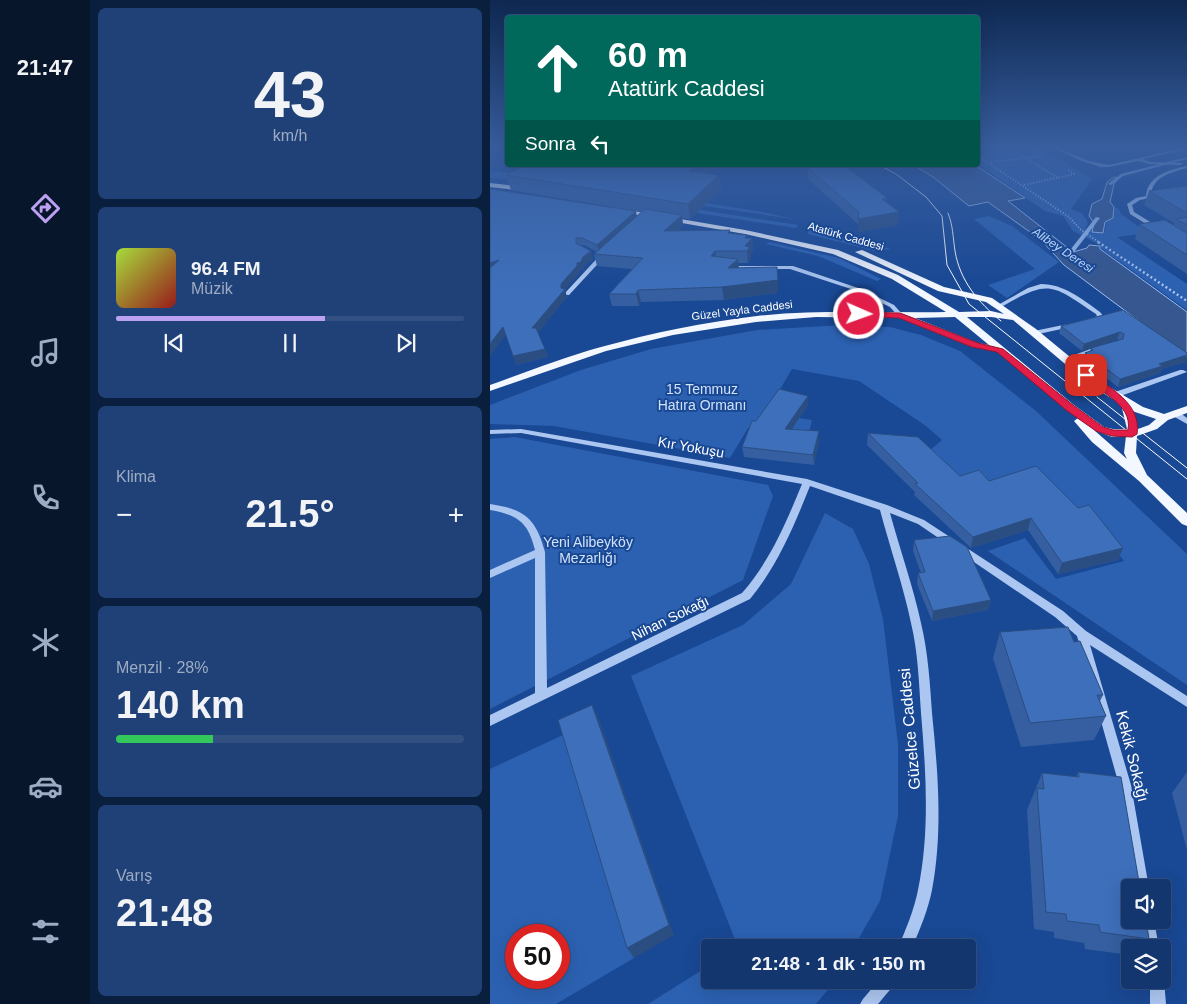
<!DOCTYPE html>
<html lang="tr">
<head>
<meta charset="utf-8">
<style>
  :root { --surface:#13366f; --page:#204177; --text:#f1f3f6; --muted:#9dabc3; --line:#325082; --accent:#bca0f2 }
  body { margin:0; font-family:Helvetica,sans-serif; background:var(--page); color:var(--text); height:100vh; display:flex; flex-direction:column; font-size:19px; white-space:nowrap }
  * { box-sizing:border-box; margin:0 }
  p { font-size:16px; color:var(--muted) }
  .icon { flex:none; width:28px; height:28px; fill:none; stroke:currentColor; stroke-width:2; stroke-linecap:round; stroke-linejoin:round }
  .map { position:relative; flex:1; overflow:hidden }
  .side { display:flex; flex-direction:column; gap:8px; padding:8px; background:#0a1e3d; width:400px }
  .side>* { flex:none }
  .top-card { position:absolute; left:15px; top:15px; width:475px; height:152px; border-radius:5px; box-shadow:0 5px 20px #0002,0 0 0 1px var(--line); background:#00695c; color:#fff; overflow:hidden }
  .controls { position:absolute; left:631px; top:879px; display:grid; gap:10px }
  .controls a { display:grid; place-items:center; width:50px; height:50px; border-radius:5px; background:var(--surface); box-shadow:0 5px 20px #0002,0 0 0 1px var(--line); font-size:25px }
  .speed { position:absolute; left:15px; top:924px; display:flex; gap:10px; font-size:25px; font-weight:700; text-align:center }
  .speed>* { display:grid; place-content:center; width:65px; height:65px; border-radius:50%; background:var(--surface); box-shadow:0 5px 20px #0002,0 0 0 1px var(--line); line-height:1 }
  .speed .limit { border:8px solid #d22; background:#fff; color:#111 }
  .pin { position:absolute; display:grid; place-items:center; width:42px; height:42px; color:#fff; margin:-21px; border-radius:10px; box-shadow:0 2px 8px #0006 }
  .me { position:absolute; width:55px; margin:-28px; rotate:92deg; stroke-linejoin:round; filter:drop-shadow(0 0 4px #0008) }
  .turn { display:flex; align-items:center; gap:18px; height:105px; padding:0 20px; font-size:22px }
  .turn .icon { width:65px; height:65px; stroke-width:2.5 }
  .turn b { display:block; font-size:35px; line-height:42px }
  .then { display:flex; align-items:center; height:48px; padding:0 20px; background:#0003; gap:10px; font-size:19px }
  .big { font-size:38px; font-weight:700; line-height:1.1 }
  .side .widget { flex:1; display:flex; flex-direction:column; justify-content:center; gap:8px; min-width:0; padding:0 18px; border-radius:8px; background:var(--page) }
  .side .dial { align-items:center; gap:0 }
  .dial b { font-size:65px; line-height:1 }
  .song { display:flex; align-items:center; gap:15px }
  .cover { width:60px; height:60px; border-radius:8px; background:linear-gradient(135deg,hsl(80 70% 55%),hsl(0 70% 35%)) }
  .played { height:5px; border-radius:2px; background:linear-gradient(90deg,var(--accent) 60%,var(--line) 60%) }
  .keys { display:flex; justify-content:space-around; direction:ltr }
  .heat { display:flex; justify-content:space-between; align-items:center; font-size:28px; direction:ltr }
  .charge { height:8px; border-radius:4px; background:linear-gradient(90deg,#34c759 28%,var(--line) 0) }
  .trip { position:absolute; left:211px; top:939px; width:275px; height:50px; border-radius:5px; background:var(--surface); box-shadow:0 5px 20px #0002,0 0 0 1px var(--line); font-weight:700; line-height:50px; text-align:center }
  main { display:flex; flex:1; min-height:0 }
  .menu { display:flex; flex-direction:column; width:90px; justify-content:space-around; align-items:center; background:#08162c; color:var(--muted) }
  .menu .icon { width:35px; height:35px }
  .menu .selected { color:var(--accent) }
  .menu b { font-size:22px; color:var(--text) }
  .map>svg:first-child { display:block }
</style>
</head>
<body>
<main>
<nav class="menu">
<b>21:47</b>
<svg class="icon selected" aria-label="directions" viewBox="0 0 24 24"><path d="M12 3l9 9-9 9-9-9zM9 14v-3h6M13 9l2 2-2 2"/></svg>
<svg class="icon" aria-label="music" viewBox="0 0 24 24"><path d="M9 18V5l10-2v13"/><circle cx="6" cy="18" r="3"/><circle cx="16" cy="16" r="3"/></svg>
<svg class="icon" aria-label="phone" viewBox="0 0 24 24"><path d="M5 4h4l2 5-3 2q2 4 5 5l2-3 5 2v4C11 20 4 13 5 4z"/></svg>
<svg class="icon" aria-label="climate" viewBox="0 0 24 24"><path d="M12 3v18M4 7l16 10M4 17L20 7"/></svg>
<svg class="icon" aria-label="car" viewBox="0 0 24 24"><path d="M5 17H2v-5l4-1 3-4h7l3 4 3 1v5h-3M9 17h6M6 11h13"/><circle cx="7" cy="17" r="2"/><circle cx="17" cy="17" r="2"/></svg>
<svg class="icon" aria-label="filters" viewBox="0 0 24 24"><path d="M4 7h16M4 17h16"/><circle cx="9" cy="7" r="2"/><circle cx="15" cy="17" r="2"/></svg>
</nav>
<section class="side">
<div class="widget dial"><b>43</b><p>km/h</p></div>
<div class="widget">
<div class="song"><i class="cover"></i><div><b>96.4 FM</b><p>Müzik</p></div></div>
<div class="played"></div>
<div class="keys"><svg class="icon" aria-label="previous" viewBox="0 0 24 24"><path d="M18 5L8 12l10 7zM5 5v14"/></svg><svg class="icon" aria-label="pause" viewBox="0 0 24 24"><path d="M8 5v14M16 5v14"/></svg><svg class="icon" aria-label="next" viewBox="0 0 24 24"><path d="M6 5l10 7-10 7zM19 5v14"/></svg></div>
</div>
<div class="widget"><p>Klima</p>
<div class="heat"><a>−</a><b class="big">21.5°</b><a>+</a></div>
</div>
<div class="widget"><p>Menzil · 28%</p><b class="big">140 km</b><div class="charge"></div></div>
<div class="widget"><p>Varış</p><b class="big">21:48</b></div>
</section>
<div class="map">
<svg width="697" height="1004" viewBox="0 0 697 1004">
  <rect width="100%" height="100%" fill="#194894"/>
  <g fill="#2c61b2" fill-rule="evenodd">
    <polygon points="488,147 549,147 602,179 581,209 592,213 598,222 595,230 614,234 617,222 624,218 625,208 628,208 631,214 657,233 627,237 697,284 697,310 612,249 610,245 583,231 573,216 555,211 488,164"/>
    <polygon points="0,172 18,172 267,211 309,220 46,181 0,178"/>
    <polygon points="192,207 308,225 306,228 187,210"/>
    <polygon points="499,216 522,226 569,262 517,298 498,285 545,269 484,219"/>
    <polygon points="318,229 401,249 385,251 318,234"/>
    <polygon points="279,242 349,258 391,279 387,281 328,256 276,244"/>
    <polygon points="352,325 400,327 431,335 470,351 546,411 697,554 697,685 498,551 535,538 566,579 634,561 595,512 539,510 466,476 439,451 452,440 436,426 369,381 302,369 276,413 322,420 319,433 258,428 240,458 64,426 0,424 0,405 91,370 161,349 267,330"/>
    <polygon points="25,437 278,485 283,496 253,580 0,709 0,439"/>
    <polygon points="335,513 363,529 379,564 393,619 408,744 408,816 390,901 364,947 248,947 141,676 253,625 301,584"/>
    <path d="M75,734L144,958L66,1004H0V769ZM26,935H69V978H26Z"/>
    <polygon points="220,965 220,980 346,980 326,1004 158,1004"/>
  </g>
  <g fill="#36578f" stroke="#9ec0f2">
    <polygon points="423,165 485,165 535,198 518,201 583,252 597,248 599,245 610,246 610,249 697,312 697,357 574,265 551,240 498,202 479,206 443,177"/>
    <polygon points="624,177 629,178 624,184 620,202 624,207 623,218 615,222 613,233 602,232 604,223 599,216 602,204 612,199 617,182"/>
  </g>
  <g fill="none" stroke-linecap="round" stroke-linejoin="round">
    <g fill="#9ec0f2" fill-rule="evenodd">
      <polygon points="697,157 697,159 633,176 621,185 618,184 631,174"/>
      <polygon points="606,217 610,218 581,256 577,256 577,254"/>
    </g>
    <g stroke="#abc6f0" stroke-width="2" stroke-dasharray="1 2" stroke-linecap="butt">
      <polyline points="518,147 568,178"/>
      <polyline points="539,147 554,155"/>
      <polyline points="488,156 579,217 591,230 610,243"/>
      <polyline points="501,162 554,156"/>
      <polyline points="534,185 584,174 578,170"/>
    </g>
    <polyline stroke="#abc6f0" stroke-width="2.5" stroke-dasharray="2 2.5" stroke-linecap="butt" points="608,242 697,301"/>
    <g fill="#abc6f0" fill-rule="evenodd">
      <polygon points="562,147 566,147 599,161 619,165 697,147 697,149 653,159 660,162 693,163 691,165 659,164 648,161 619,167 611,167 589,160"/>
      <path d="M697,166V168C682,172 662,177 661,195L669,194V196L650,200L642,205L644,212L670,228V230H666L640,214L637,204L646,198L656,196C658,175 679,170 697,166Z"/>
      <polygon points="112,253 117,254 79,295 75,295 75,293"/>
      <polygon points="238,266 303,266 371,289 404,305 413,315 408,316 400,307 367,291 300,269 236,269 235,268"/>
      <path d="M551,284C574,284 592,299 610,312L614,317L605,321H601V319L607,316L606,314C561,284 560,279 511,307L506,306L538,288Z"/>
      <polygon points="583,323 586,325 585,326 544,335 541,333 544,331"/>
      <polygon points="606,347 608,348 608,350 576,361 573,359"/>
      <polygon points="690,370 693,370 697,372 625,398 622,398 618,396 619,394"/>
      <polygon points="683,412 689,412 697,418 697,424 683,416 682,414"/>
      <path d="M31,429L317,479L397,505L434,520L573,611L596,631L697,696V707L600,645L641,785L659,888H645L629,785L587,636L565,617L428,524L400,513C410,550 423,586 431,623C438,652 440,683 442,713C448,772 453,831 442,890C438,910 430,929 422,948H408C416,929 424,910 428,890C440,832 436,772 431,713C429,683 428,652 421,623C413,585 400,548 390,510L320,486C304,526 288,565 260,599L0,726V715L45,693V558L0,578V570L45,550C38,522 28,515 0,510V504C34,509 46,518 55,552L57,688L252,593C280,561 296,523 312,484L31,433L0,434V430Z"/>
      <polygon points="650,920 664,920 669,948 655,948"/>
      <polygon points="672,975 674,980 676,1004 660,1004 660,980 672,980"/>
      <polygon points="389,980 406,980 404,985 388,1004 370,1004 373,999"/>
    </g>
    <g fill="#f3f7ff" fill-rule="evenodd">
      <polygon points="0,183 35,187 38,189 35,191 0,187"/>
      <path d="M126,208L255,230L348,250L408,275L469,312L501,311L514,314L496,302L448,291L365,252L372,250L454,287L502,298L546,329L608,380L653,407L674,414L697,406V413L678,420L667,429L647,436L646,453L657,475L697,513V526L692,524L649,481L602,442L584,421L588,418L507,352L482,347L409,318L326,317L266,322L183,335L116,351L0,391V385C37,372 74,357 111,347C162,333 215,322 267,316C330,309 393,313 456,312L402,279L343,254L255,234L129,212H126ZM465,317L499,345L488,343L425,318ZM477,317H501L523,320L600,385L631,404L637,429H623L614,427L584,405ZM643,411L645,412L666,419L659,425L648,429ZM604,430L622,437L636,436L634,453L637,459Z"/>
    </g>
    <g stroke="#fff" stroke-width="1">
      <polyline points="389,165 406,174 436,197 452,216 457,265 479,304 697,479"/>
      <path d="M458,213C463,225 463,238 465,251C470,281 488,302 511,321"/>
      <polyline points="607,397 697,468"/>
    </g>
  </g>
  <g fill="#355fa0">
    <polygon points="318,168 397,198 397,203 408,225 368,232 368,224 318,179"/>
    <polygon points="218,174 229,175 231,190 200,219 192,218 193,226 189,230 240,233 257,235 258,238 262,238 263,250 261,253 261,259 258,263 248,263 249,268 288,293 234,300 151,302 149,306 122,306 119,294 142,269 107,266 104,254 107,252 94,245 91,246 101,251 103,259 95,265 93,270 90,270 89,274 75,290 77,297 48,332 58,357 26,365 0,189 147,216 152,212 21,190 16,175"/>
    <polygon points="697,186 697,274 645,239 649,224 684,225 684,223 654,205 659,191"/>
    <polygon points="633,310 696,362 672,369 670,373 628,387 593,360 595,353 600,351 601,348 629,340 627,339 592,351 569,333 571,326"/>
    <polygon points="318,405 302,429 329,441 324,465 254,457 252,447"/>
    <polygon points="378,433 470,476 499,481 588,508 633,548 628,560 568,574 538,530 481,548 424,495 425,492 377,445"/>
    <polygon points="424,540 501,600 498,610 442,621 427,584 428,573 431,573 423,551"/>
    <polygon points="510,632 584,642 613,695 610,701 616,716 604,740 531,747 503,658"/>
    <polygon points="588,772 659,939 650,948 640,948 640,955 595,949 594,943 564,938 564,932 544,929 537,810 552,773 586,777"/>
    <polygon points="697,772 697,850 682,793"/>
  </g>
  <g fill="#2b4e82">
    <polygon points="207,165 230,165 201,186 199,171"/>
    <polygon points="229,175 231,190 200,219 198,204"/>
    <polygon points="397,198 397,210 392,199"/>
    <polygon points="146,211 147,219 109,253 107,245"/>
    <polygon points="409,212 408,225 368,232 368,219"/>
    <polygon points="192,215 193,226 176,242 174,231"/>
    <polygon points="257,235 258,243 262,238 263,250 261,253 261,259 258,263 257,251 255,251 255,238"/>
    <polygon points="101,251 103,259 95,265 93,270 90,270 89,274 75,290 77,297 45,337 42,328 71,288 71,284 87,263 93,257"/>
    <polygon points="225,251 227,263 221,256"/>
    <polygon points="248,259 249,271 238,268"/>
    <polygon points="9,260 0,272 0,263"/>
    <polygon points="288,280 288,293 234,300 232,287"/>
    <polygon points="148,290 151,302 149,306 146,294"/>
    <polygon points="13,327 16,335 0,356 0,344"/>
    <polygon points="630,332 627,339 592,351 594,344"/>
    <polygon points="55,349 58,357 26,365 23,356"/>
    <polygon points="697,355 696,362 672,369 670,373 628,387 630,379 669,364"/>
    <polygon points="318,396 318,405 296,438 295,429"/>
    <polygon points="329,431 329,441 324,465 323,455"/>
    <polygon points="541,518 538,530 481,548 483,537"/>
    <polygon points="633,548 628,560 568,574 572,563"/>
    <polygon points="501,600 498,610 442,621 443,611"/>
    <polygon points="102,705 109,719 184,935 144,958 137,948"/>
  </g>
  <g fill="#3e6fba" stroke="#2b4e82">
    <polygon points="36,165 207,165 199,171 229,175 198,204 16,175"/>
    <polygon points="335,165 354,165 397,198 392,199 409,212 368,219 369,212 318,168"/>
    <polygon points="697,186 697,213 659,191"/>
    <polygon points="0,189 7,190 146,211 107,245 92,238 86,238 86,243 101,251 93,257 91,262 87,263 87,266 71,284 71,288 75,289 42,328 46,328 55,349 23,356 13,327 0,344 0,268 9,260 0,263"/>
    <polygon points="155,209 192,215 174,231 240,230 238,233 257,235 255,238 262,238 255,246 260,247 257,251 225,251 221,256 248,259 238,268 287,267 288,280 232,287 148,290 146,294 119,294 153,258 104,254"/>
    <polygon points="697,217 697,225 686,219"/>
    <polygon points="675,220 697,233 697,255 649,224"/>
    <polygon points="633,310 697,353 697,355 669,364 673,366 630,379 595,353 603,350 601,348 633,339 634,334 630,332 594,344 571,326"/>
    <polygon points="289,389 318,396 295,429 329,431 323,455 252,447 262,421 266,421"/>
    <polygon points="378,433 428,437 470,476 489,470 499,481 546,466 588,508 599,505 633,548 572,563 541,518 483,537 425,484 428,483"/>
    <polygon points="460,536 477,547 501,600 443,611 428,573 435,572 424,540"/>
    <polygon points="578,627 584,642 590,641 613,695 607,695 616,716 540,723 510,632"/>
    <polygon points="102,705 179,925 137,948 68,720"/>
    <polygon points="588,772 631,777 650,888 640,888 640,920 656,920 659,939 610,932 609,925 577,921 576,914 556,912 547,788 554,789 552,773 589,777"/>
  </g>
  <linearGradient id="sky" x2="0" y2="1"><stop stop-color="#0e2851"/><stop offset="0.51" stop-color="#385e9f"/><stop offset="1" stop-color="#385e9f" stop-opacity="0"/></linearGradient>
  <rect width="697" height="287" fill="url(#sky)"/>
  <path fill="#e11d48" stroke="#92132f" d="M366,312L410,313L488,343L513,349L583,405L613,427L623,430H638C643,403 607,392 592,375L600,373C620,388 652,404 647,434L642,437L622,436L606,431L576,410L507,352L482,347L409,318L369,316H366Z"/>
  <g text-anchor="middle" stroke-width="4" stroke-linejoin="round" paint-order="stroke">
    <g font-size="11" fill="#fff" stroke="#194894">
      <text transform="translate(356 236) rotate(16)" y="4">Atatürk Caddesi</text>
      <text transform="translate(252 310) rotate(-7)" y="4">Güzel Yayla Caddesi</text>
    </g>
    <g font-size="12" font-style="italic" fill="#b7d1f7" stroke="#194894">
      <text transform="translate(573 250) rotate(34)" y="4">Alibey Deresi</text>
    </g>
    <g font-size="14" fill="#d1e2fb" stroke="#194894">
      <text x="212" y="394">15 Temmuz<tspan x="212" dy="16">Hatıra Ormanı</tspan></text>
      <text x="98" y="547">Yeni Alibeyköy<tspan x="98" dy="16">Mezarlığı</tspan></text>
    </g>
    <g font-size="14" fill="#fff" stroke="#194894">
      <text transform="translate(201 447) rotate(10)" y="5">Kır Yokuşu</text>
      <text transform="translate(180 618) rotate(-26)" y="5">Nihan Sokağı</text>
    </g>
    <g font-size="16" fill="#fff" stroke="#194894">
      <text transform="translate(419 729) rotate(-95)" y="6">Güzelce Caddesi</text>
      <text transform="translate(643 756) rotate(76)" y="6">Kekik Sokağı</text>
    </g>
  </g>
</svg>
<div class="controls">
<a><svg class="icon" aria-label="sound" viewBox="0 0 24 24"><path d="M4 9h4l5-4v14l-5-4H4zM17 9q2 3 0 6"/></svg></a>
<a><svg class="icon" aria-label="layers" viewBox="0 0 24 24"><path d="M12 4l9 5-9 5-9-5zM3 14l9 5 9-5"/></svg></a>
</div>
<div class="speed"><div class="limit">50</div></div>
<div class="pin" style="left:596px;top:375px;background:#d93025"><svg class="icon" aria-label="arrive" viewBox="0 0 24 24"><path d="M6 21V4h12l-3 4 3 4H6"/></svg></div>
<svg class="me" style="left:369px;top:314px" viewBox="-20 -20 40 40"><circle r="17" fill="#e11d48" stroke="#fff" stroke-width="3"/><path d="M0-11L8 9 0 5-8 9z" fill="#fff"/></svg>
<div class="trip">21:48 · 1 dk · 150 m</div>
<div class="top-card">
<div class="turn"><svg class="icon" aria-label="ahead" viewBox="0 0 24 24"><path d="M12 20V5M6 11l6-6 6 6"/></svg><div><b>60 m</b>Atatürk Caddesi</div></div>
<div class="then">Sonra<svg class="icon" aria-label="left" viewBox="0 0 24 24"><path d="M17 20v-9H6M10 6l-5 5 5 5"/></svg></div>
</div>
</div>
</main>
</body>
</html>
